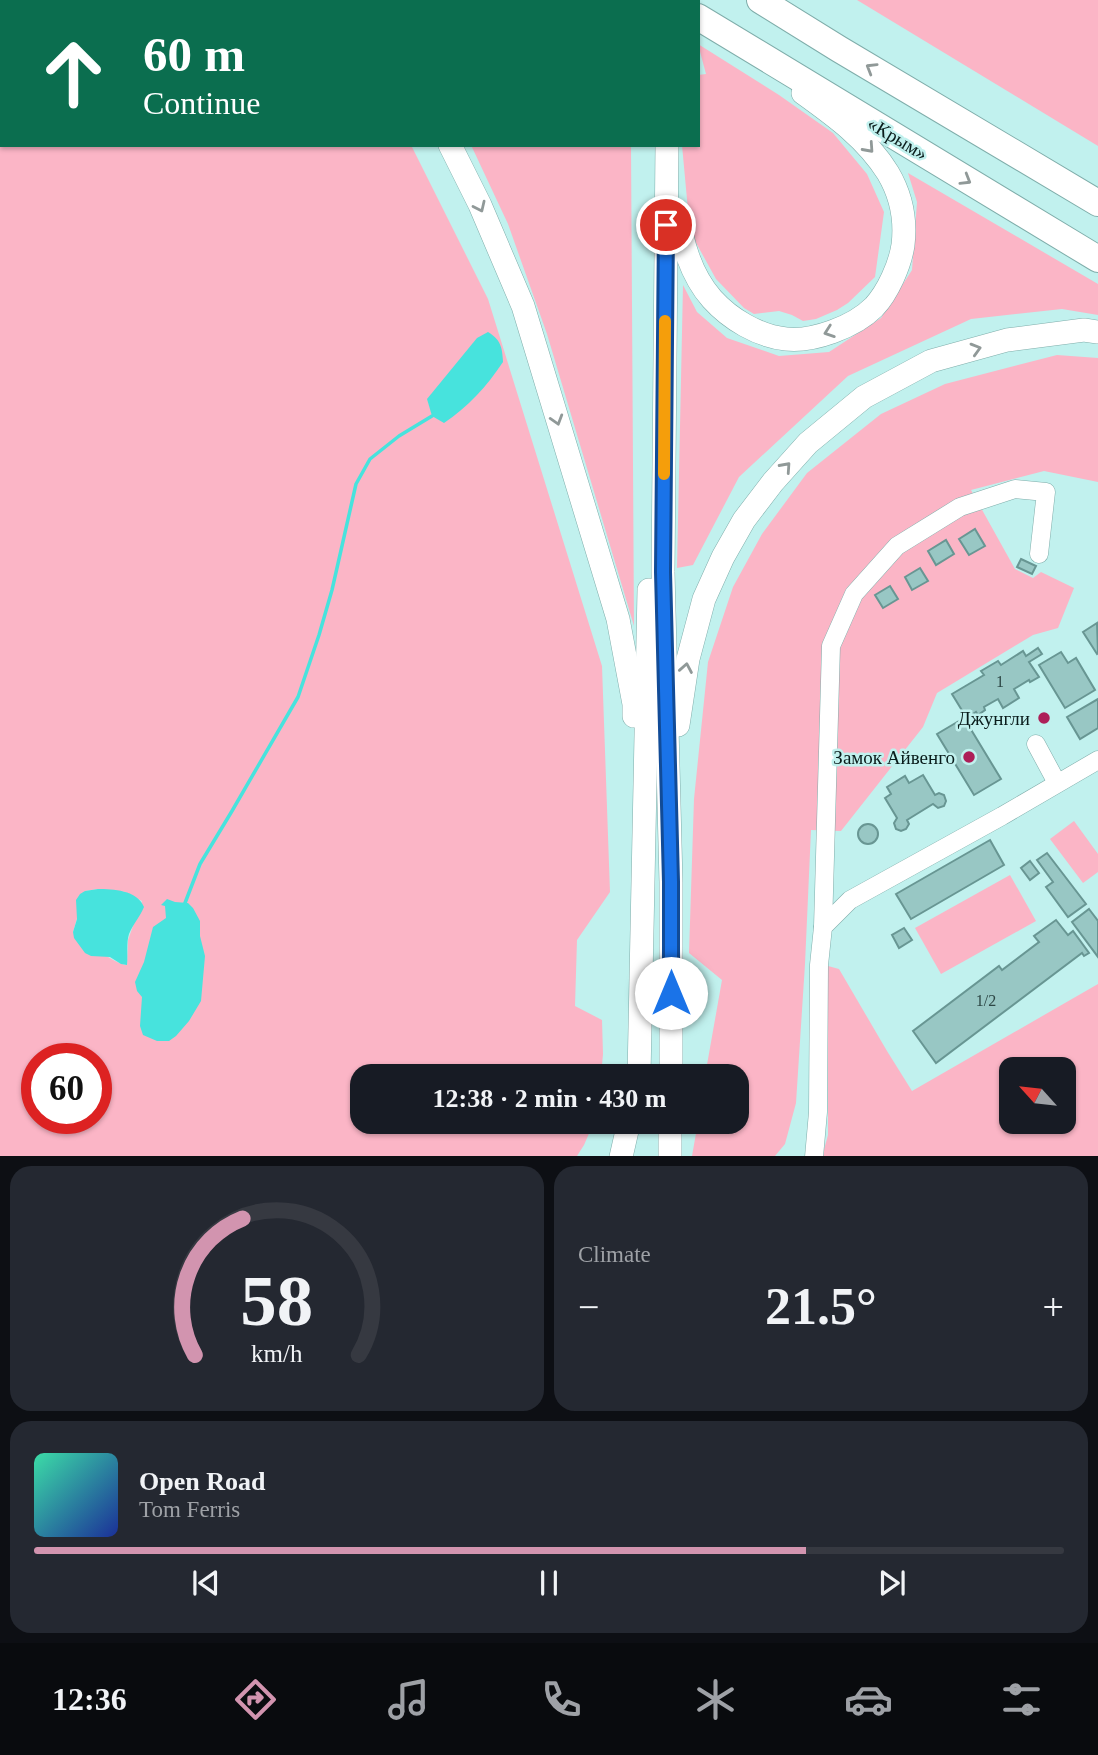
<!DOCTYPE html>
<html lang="en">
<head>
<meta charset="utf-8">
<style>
  :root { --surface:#171b24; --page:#242831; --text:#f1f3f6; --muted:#9ea1a6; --line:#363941; --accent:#d294af }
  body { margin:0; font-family:"Times New Roman",serif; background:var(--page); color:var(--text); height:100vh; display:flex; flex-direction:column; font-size:26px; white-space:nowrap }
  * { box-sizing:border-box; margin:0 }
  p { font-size:23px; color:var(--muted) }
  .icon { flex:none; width:38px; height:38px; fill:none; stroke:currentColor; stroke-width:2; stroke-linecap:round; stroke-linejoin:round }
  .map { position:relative; height:1156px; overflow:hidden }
  .panel { display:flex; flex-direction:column; gap:10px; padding:10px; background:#0d0f14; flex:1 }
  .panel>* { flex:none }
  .banner { position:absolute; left:0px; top:0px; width:700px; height:147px; box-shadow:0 2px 5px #0004; background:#0b6e4f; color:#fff; overflow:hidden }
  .needle { width:46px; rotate:297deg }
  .fabs { position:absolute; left:999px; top:1057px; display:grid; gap:14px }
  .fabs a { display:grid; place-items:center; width:77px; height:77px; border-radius:14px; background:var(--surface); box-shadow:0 2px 5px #0004; font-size:35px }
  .speed { position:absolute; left:21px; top:1043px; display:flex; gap:14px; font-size:35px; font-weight:700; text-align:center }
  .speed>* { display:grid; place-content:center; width:91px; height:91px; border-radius:50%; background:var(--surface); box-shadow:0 2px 5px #0004; line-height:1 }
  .speed .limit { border:10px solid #d22; background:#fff; color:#111 }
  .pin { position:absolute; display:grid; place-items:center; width:60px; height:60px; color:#fff; margin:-30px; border:4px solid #fff; border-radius:50%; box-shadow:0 2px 7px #0007 }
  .me { position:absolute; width:77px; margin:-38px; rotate:0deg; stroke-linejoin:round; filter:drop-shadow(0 0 5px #0008) }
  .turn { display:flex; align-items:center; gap:24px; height:147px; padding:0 28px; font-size:32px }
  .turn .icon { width:91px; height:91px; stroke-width:2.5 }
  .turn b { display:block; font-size:49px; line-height:60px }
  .big { font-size:52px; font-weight:700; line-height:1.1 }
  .panel .tile { flex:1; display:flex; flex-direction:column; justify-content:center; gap:10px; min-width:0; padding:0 24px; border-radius:21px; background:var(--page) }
  .panel .dial { align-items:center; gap:0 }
  .dial svg { height:182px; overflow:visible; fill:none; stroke:var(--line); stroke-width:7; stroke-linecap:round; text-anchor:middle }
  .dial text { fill:var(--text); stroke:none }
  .song { display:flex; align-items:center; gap:21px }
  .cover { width:84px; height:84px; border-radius:10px; background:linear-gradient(135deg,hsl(160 70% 55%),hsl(230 70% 35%)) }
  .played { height:7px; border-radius:4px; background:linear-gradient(90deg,var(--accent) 75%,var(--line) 75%) }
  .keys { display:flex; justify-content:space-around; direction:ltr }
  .heat { display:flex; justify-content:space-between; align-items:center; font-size:38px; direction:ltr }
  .panel .tiles { flex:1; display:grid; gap:10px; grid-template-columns:1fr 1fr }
  .tile:last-child { grid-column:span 2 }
  .trip { position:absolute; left:350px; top:1064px; width:399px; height:70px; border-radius:21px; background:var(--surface); box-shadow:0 2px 5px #0004; font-weight:700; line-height:70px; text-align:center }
  .dock { display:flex; height:112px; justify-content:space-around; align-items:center; background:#090b0e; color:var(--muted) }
  .dock .icon { width:49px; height:49px }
  .dock .active { color:var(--accent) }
  .dock b { font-size:32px; color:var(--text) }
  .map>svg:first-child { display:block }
</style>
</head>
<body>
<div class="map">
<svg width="1098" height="1157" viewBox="0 0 1098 1157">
  <rect width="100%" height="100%" fill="#c1f1ee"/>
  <g fill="#fbb5c6" fill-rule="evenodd">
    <path d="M0,0H337L338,2H2V145H411L488,299L602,666L610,892L577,940L575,1006L602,1020L603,1054L601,1076H362V1122H594L584,1145L577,1156L0,1157ZM98,889L125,892L142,901L128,940L127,965C111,963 87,941 73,932L85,891ZM37,1059H96V1118H37Z"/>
    <polygon points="857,0 1098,0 1098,146"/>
    <polygon points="698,44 779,95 833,133 867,174 884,212 875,277 848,303 837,310 816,319 803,321 792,315 779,311 754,314 744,308 716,279 690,232 682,145 698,145 698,75 706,74"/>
    <polygon points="471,145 631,145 634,626 547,334 508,224"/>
    <polygon points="908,173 1098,284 1098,315 1062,309 971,319 848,376 739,477 693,565 677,568 683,285 697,312 727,338 779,356 829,352 881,318 912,270 917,202"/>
    <polygon points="1057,355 1098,358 1098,482 1044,471 971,490 1015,569 1033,578 1041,572 1074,588 1058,628 1033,635 937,693 923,727 841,831 811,830 805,964 796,1103 785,1144 775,1156 692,1156 698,1122 737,1122 737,1076 705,1076 722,980 689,953 694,799 708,662 733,587 762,534 807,473 881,414 945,384"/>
    <polygon points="1074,821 1098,854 1098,872 1083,883 1050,839"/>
    <polygon points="1010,875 1036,921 941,974 915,928"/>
    <path d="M828,966L839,969L887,1051L912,1091L1098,984V1156L822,1157L828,1135ZM1012,1069H1064V1122H1012Z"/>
  </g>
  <g fill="#47e3dd">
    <path d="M488,332C501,340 502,347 503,362C487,386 468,407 444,423L432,416L427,399L477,338Z"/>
    <path d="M98,889C113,889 137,890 144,907C140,917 133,924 129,934C126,943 128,955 127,965L121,964L110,957L91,956L85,953L74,938L73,932L77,919L76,900L80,894L85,891Z"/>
    <polygon points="167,899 175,902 188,903 193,908 200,921 200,936 205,956 201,1001 189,1021 176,1036 169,1041 157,1041 143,1035 140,1026 142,997 137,991 135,982 144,962 153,927 166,918 165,906 161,905"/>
  </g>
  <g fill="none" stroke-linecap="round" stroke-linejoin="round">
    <polyline stroke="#47e3dd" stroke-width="3.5" points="185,903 200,864 232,811 298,697 319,635 332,590 356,484 370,459 399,436 432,416"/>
  </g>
  <g fill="#98c7c4" stroke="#689693" stroke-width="2">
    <polygon points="975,529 985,546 969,555 959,539"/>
    <polygon points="946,540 954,554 936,565 928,551"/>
    <polygon points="1021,559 1036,566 1032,574 1017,567"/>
    <polygon points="920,568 928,581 912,590 905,577"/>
    <polygon points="890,586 898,599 883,608 875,595"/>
    <polygon points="1097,623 1098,653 1097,654 1083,632"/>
    <polygon points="1038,648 1042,654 1029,662 1039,677 1030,682 1029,680 1014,689 1019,698 1003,708 998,699 984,707 985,710 978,715 976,712 973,714 971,711 968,714 966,711 963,712 952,694 984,675 981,671 998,661 1001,665 1023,651 1026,656"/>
    <polygon points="1061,652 1068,663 1076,658 1095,690 1065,708 1039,665"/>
    <polygon points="1098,699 1098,728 1080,739 1067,717"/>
    <polygon points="964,718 1001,779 974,795 937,734"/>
    <polygon points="923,775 935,795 939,793 944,795 946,801 944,806 938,808 933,804 907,820 909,824 906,829 901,831 896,829 894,823 897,818 885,798 891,794 887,787 905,776 909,783"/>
    <circle cx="868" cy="834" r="10"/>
    <polygon points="990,840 1004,865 911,919 896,894"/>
    <polygon points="1047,853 1086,904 1068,917 1046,887 1053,882 1037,860"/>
    <polygon points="1030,861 1039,873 1030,880 1021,868"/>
    <polygon points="1089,909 1098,921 1098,957 1072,922"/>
    <polygon points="1056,920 1068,935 1073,931 1089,953 1084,956 1082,953 936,1063 913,1031 999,966 1002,970 1039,942 1034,936"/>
    <polygon points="904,928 912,940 899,948 892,935"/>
  </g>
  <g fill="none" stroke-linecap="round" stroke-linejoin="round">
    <g stroke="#7fadaa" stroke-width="19">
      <g id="minor">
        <polyline points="1036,744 1057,783"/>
        <polyline points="823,927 831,646 854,594 897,546 960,507 1015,489 1046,492 1039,554"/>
        <polyline points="814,1157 818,1112 819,965 823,927 850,900 1002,816 1098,760"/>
      </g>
    </g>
    <g stroke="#7fadaa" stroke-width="24">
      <g id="major">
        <polyline points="365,0 366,2"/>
        <polyline points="653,2 653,0"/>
        <polyline points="450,145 480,205 523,306 618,619 634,704 634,716"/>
        <polyline points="667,145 663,572 671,882 671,1076"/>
        <path d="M677,211C682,242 690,274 712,299C730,319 758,336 786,339C813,342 854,327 874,307C888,292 900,265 903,245C906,220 901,195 888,173C867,139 835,116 803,93"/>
        <polyline points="678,725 688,659 704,599 723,557 744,520 773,482 808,443 864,397 931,361 1007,340 1084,330 1098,332"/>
        <polyline points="639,1076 649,590"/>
        <polyline points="621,1157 629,1122"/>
        <polyline points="670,1157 670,1122"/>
      </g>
    </g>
    <g stroke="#7fadaa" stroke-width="28">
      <g id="highway">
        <polyline points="672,0 675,2"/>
        <polyline points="760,0 839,49 1098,203"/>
        <polyline points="698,17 1098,259"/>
      </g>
    </g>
    <use href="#minor" stroke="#fff" stroke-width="18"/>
    <use href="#major" stroke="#fff" stroke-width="23"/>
    <use href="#highway" stroke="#fff" stroke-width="26"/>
  </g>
  <defs><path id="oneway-chevron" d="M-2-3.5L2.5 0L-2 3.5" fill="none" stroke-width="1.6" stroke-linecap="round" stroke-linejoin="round" transform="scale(1.75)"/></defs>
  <g stroke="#909998">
    <use href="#oneway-chevron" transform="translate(871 68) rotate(-149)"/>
    <use href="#oneway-chevron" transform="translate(869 148) rotate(48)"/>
    <use href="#oneway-chevron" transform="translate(966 180) rotate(31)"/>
    <use href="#oneway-chevron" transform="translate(480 207) rotate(65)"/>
    <use href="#oneway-chevron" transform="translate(829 332) rotate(161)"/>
    <use href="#oneway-chevron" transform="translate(976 349) rotate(-16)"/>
    <use href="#oneway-chevron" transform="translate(557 420) rotate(73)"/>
    <use href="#oneway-chevron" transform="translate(786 467) rotate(-48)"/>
    <use href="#oneway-chevron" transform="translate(686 668) rotate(-80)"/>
  </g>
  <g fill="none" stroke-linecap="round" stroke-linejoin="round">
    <g stroke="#114b97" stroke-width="18">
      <polyline id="route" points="666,225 663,572 671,882 671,993"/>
    </g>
    <use href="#route" stroke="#1a73e8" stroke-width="12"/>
    <polyline stroke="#f59e0b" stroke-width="12" points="664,474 665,321"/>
  </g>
  <g fill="#ad1f58" stroke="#c1f1ee" stroke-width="2.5">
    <circle cx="1044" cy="718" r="7"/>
    <circle cx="969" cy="757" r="7"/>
  </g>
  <g text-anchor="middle" stroke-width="5" stroke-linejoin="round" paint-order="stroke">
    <g font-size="16" fill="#2d4745">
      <text x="1000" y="687">1</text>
      <text x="986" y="1006">1/2</text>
    </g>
    <g font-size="19" fill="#091c1b" stroke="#c1f1ee">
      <text transform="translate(898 138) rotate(31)" y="7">«Крым»</text>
    </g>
    <g font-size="19" fill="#091c1b" stroke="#c1f1ee" text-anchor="end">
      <text x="1030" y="725">Джунгли</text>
      <text x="955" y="764">Замок Айвенго</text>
    </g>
  </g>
</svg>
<div class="fabs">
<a><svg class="needle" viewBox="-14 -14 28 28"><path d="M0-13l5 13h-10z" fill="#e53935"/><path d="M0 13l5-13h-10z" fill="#9ea1a6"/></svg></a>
</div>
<div class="speed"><div class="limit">60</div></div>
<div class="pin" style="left:666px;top:225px;background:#d93025"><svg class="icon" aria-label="arrive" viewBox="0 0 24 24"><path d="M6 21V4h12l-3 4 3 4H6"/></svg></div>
<svg class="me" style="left:671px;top:993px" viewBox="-20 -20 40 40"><circle r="19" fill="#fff"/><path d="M0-13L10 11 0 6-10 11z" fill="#1a73e8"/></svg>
<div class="trip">12:38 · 2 min · 430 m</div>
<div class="banner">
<div class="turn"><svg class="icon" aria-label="ahead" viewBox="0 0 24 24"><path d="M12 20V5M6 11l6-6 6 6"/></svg><div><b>60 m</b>Continue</div></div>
</div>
</div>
<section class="panel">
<div class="tiles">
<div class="tile dial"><svg viewBox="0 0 100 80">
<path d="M14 69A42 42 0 1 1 86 69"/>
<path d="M14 69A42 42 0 0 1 35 9" stroke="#d294af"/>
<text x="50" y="56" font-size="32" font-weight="700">58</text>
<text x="50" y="72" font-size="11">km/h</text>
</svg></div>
<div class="tile"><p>Climate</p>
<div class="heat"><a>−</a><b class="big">21.5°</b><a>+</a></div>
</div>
<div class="tile">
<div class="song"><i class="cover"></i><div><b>Open Road</b><p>Tom Ferris</p></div></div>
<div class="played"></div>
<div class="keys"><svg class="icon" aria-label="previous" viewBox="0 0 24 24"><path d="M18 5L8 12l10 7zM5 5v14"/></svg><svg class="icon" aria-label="pause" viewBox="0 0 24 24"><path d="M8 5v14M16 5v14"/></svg><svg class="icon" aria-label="next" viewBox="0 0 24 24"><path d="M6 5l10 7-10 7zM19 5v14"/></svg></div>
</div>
</div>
</section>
<nav class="dock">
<b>12:36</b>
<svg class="icon active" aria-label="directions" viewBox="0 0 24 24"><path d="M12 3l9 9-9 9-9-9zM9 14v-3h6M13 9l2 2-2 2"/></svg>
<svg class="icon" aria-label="music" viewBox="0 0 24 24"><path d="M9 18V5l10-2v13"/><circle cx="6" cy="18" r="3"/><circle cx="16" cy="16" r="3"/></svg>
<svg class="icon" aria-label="phone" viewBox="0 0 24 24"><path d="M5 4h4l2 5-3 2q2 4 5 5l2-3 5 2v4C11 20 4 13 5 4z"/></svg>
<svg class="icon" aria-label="climate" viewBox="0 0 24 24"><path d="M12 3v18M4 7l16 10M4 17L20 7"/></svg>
<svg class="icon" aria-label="car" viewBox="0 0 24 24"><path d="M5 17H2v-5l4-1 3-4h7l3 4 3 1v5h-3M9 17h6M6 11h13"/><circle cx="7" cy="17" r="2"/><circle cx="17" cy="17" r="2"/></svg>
<svg class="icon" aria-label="filters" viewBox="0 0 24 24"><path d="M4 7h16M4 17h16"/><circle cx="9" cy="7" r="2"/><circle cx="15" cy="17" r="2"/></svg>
</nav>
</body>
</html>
